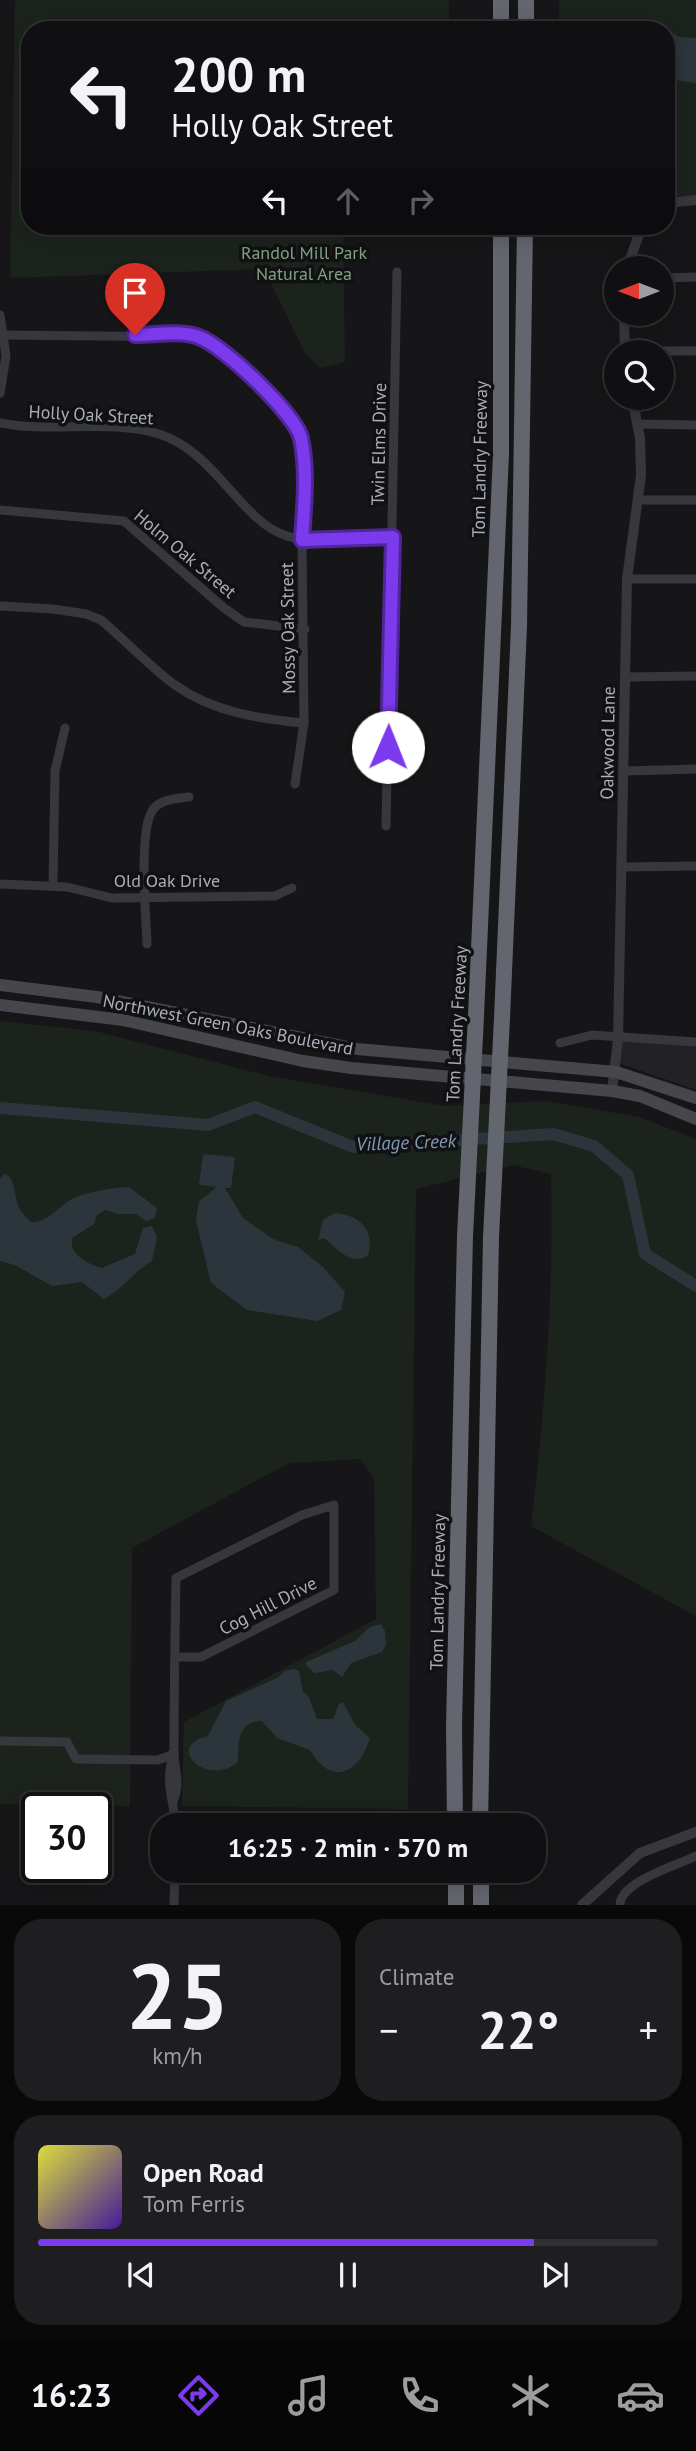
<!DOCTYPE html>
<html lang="en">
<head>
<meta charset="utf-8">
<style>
  :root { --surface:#101012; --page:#1e1e20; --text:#f1f3f6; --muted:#9c9d9f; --line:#303032; --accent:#7c3aed }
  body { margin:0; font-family:"PT Sans",sans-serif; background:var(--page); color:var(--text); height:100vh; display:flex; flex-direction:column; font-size:26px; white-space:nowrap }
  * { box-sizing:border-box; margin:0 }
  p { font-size:23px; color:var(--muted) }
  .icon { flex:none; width:38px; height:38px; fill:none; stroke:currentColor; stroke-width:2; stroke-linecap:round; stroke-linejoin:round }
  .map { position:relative; height:1905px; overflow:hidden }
  .side { display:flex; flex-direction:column; gap:14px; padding:14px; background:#09090a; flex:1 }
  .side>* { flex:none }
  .banner { position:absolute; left:21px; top:21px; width:654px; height:214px; border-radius:28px; box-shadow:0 4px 18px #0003,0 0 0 2px var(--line); background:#101012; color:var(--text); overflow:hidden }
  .needle { width:46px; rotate:270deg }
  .controls { position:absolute; left:604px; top:256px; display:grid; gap:14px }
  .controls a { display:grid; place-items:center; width:70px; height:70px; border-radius:50%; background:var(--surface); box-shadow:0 4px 18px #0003,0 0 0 2px var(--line); font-size:35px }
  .speed { position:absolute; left:21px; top:1792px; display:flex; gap:14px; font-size:35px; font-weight:700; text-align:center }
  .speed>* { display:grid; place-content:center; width:91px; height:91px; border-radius:50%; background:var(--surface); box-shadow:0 4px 18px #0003,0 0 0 2px var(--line); line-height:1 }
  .speed .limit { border:4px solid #111; border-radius:10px; background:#fff; color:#111 }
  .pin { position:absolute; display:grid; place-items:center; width:60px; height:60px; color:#fff; margin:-72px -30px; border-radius:50% 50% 50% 0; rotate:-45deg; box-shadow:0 0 7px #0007 }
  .pin .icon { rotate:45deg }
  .me { position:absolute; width:77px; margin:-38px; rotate:1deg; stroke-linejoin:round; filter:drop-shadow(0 0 5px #0008) }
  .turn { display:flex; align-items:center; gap:24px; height:147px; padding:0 35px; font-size:32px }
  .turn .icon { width:91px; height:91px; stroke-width:2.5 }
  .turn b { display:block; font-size:49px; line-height:60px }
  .lanes { display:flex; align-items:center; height:66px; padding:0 35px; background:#0003; justify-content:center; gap:35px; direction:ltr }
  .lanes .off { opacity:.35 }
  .big { font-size:52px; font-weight:600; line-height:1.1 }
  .side .widget { flex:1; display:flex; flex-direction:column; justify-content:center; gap:10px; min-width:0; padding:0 24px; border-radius:28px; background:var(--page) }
  .side .dial { align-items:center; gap:0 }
  .dial b { font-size:91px; line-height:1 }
  .song { display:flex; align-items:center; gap:21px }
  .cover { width:84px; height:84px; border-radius:10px; background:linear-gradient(135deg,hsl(60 70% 55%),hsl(260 70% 35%)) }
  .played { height:7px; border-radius:4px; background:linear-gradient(90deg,var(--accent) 80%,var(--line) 80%) }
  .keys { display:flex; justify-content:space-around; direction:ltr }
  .heat { display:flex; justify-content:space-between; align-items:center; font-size:38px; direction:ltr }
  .side .tiles { flex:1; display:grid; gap:14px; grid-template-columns:1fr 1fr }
  .widget:last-child { grid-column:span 2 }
  .trip { position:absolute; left:150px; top:1813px; width:396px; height:70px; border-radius:28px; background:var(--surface); box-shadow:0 4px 18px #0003,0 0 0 2px var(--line); font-weight:600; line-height:70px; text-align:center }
  .dock { display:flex; height:112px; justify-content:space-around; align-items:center; background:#060607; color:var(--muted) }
  .dock .icon { width:49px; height:49px }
  .dock .active { color:var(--accent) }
  .dock b { font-size:32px; color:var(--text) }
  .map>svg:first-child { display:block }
</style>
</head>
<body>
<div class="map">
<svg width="696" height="1905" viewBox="0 0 696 1905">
  <rect width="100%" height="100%" fill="#161618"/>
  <polygon fill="#222225" points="625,1041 696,1045 696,1090 619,1063 620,1043"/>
  <g fill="#1c231d">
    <polygon points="15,0 449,0 449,30 30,30 30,226 343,226 345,362 321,368 306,355 264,269 10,278"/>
    <polygon points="559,0 696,0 696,196 667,196 667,30 559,30"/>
    <path d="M0,1021L95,1031L269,1076L444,1106L546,1101L639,1117L696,1139V1616L531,1526C545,1408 554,1293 551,1174L513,1165L416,1189L408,1809L182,1806L184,1722L376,1619L374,1478L360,1459L289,1463L132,1548L130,1806L0,1804Z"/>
  </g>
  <g fill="#2c353c">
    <polygon points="667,31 680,37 696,38 696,83 667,79"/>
    <polygon points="203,1154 235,1157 231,1188 225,1188 243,1218 273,1239 298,1247 323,1267 345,1292 341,1310 317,1321 247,1310 211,1283 196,1220 199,1201 217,1187 199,1185"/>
    <path d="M4,1174L9,1176C20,1191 9,1203 31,1222C49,1223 59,1205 74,1198C90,1191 112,1188 129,1187L157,1208L155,1218L146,1221L136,1214H118L105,1210L97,1215L94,1224L72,1238C69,1255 88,1264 102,1268L135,1254L143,1228L152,1226L157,1237L152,1261C133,1272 123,1289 104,1299L82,1282L52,1286L15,1265L0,1261V1179Z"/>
    <path d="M335,1213C360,1215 375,1230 368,1256C350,1266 338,1249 324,1238L318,1240L323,1220Z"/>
    <polygon points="381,1624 385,1631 386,1645 382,1652 351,1663 342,1677 333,1670 315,1673 306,1666 306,1662 355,1641 370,1627"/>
    <path d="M294,1669L299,1671L303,1692L309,1697L317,1719H333L339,1704L343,1702L355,1725L370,1738C359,1774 331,1787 310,1750L277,1738L262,1721C238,1720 238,1744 238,1762C206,1788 164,1746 208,1736L226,1701L279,1677L285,1671Z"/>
  </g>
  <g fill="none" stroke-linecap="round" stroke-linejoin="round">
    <polyline stroke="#2c353c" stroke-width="12" points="0,1108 208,1125 255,1107 353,1147 553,1134 594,1146 628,1175 645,1254 696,1286"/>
    <g stroke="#37383d" stroke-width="9">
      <polyline points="662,278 696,277"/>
      <polyline points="0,315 6,356 0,393"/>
      <polyline points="0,335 199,337 237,364 285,412 300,436 305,475 302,540 304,723 295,784"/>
      <polyline points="625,351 696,351"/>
      <path d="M0,423C52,433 109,419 159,434C216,452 241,522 287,536C319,546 360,538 393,537"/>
      <polyline points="637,424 696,425"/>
      <polyline points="638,500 696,500"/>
      <polyline points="0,510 124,521 224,608 244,622 305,629"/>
      <polyline points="627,579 696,579"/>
      <path d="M0,606L53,609L86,614L101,620C126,641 149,666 175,685C213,712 259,719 304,723"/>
      <polyline points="627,677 696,676"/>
      <polyline points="625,771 696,769"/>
      <polyline points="386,826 397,272"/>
      <polyline points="621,867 696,866"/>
      <polyline points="0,884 67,887 112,898 275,896 292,888"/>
      <polyline points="53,886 55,771 65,728"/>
      <path d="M147,944C146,917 139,836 151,813C157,799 176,799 189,797"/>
      <polyline points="560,1043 592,1035 696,1042"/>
      <polyline points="0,1741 67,1742 76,1759 158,1760 174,1754"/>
      <path d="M173,1756C165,1781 173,1800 176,1825"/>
      <path d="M173,1802C182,1778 173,1771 174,1749C174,1692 175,1635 176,1578L302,1515L334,1505V1590L201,1657H175"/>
      <polyline points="174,1905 175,1871"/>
      <path d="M620,1905C620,1882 677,1865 696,1856"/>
    </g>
    <g stroke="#37383d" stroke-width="10">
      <polyline points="667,203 696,200"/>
      <polyline points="627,268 642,226"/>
      <polyline points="624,313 625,352"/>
      <polyline points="612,1091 618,1039 627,579 641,475 640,438 632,397"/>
      <polyline points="582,1905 640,1853 696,1832"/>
    </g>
    <g stroke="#45474d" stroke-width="12">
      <polyline points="0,985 97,997 357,1049 616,1072 696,1098"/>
      <polyline points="0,1005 123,1020 303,1061 351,1068 612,1091 640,1096 696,1119"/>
    </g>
    <g stroke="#63666e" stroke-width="16">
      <polyline points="501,0 501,30"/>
      <polyline points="526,30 526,0"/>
      <polyline points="476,1016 501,454 501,226"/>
      <polyline points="502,1018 519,626 525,226"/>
      <polyline points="455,1825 454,1726 465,1236"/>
      <polyline points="480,1825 491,1237"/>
      <polyline points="456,1871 456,1905"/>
      <polyline points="481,1871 481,1905"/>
    </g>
    <g stroke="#63666e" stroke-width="16">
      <polyline points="465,1236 476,1016"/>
      <polyline points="491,1237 502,1018"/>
    </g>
  </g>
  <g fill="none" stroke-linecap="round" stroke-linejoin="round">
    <g stroke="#51269a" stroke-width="18">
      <path id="route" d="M135,335C154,335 181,330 199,337C224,346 295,414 301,438C308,472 304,507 302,540L393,537L388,747"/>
    </g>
    <use href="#route" stroke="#7c3aed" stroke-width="12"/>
  </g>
  <g text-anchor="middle" stroke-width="7" stroke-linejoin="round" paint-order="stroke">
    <g font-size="18" fill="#7fa381" stroke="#111113">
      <text x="304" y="259">Randol Mill Park<tspan x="304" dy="21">Natural Area</tspan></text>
    </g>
    <g font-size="18" fill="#a8adb8" stroke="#111113">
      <text transform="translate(91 415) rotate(3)" y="6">Holly Oak Street</text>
      <text transform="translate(379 444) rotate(-89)" y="6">Twin Elms Drive</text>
      <text transform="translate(480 459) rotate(-89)" y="6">Tom Landry Freeway</text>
      <text transform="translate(185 554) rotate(40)" y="6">Holm Oak Street</text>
      <text transform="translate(288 628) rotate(-91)" y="6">Mossy Oak Street</text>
      <text transform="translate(608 743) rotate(-89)" y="6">Oakwood Lane</text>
      <text x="167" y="887">Old Oak Drive</text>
      <text transform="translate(457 1024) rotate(-87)" y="6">Tom Landry Freeway</text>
      <text transform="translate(228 1025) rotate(11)" y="6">Northwest Green Oaks Boulevard</text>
      <text transform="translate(438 1592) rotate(-89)" y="6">Tom Landry Freeway</text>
      <text transform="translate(268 1606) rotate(-27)" y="6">Cog Hill Drive</text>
    </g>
    <g font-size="19" font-style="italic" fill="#7f9bb3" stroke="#111113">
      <text transform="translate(406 1142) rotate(-2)" y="7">Village Creek</text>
    </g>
  </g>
</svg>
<div class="controls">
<a><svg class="needle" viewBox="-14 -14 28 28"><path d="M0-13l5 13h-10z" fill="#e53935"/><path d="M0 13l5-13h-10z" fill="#9c9d9f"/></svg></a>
<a><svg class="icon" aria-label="search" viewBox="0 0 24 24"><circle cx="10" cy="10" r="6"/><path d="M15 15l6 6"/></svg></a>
</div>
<div class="speed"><div class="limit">30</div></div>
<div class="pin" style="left:135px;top:335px;background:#d93025"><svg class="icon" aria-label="arrive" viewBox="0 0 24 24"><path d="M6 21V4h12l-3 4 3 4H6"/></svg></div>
<svg class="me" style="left:388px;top:747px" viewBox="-20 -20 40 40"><circle r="19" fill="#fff"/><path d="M0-13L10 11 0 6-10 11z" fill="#7c3aed"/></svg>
<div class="trip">16:25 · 2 min · 570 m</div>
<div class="banner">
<div class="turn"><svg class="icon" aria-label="left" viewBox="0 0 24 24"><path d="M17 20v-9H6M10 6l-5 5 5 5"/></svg><div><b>200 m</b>Holly Oak Street</div></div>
<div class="lanes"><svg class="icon" aria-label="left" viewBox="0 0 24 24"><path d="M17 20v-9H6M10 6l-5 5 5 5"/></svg><svg class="icon off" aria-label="ahead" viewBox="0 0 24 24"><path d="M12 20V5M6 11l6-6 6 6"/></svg><svg class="icon off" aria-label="right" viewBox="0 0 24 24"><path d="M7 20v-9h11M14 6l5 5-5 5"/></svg></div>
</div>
</div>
<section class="side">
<div class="tiles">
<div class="widget dial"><b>25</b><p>km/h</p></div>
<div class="widget"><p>Climate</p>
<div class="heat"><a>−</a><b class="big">22°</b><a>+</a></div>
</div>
<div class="widget">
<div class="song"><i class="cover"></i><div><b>Open Road</b><p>Tom Ferris</p></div></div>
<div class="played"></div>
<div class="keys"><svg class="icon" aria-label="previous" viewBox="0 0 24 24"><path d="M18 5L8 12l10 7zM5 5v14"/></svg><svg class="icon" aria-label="pause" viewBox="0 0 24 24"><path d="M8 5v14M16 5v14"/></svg><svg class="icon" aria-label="next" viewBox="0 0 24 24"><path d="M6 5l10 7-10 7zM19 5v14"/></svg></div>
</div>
</div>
</section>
<nav class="dock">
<b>16:23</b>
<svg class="icon active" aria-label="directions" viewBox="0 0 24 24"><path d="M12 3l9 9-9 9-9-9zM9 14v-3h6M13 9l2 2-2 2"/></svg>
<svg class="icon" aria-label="music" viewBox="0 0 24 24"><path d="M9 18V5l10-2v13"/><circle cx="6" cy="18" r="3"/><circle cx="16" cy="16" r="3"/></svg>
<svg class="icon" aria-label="phone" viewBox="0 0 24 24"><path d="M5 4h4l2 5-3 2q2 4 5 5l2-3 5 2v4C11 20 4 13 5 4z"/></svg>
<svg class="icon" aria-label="climate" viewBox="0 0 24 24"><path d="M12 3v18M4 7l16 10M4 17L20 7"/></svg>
<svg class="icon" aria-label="car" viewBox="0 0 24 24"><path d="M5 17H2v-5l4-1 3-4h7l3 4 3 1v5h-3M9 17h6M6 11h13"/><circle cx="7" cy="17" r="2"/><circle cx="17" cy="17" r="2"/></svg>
</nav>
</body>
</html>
